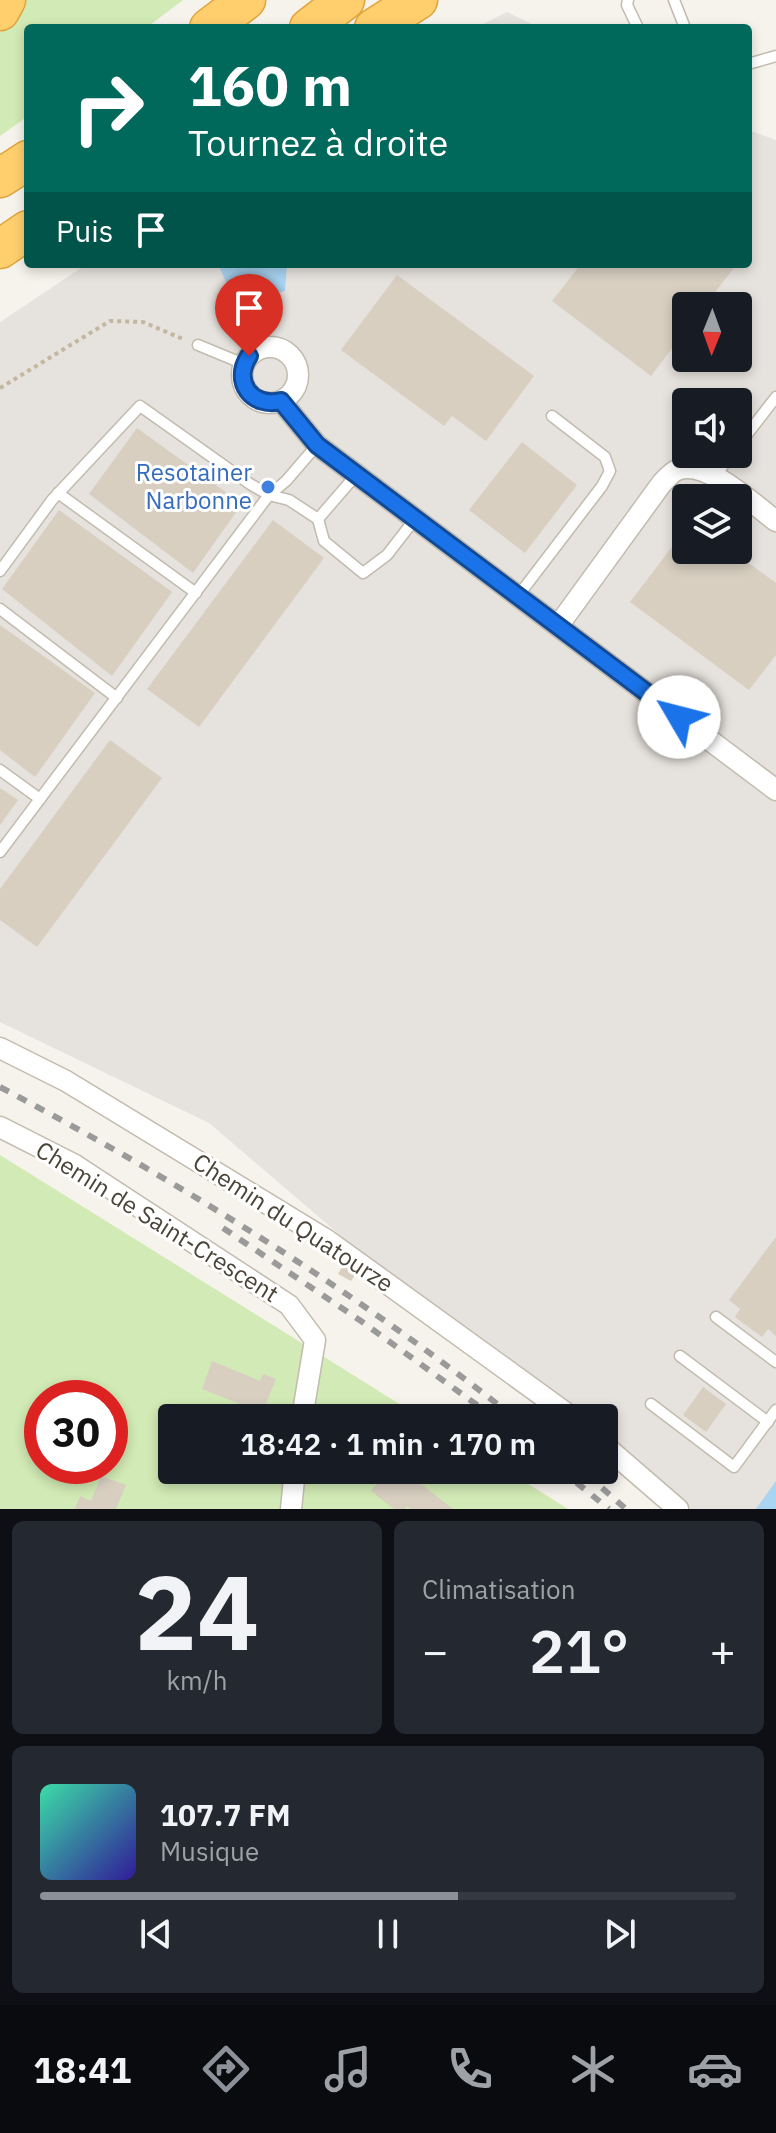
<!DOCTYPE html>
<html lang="fr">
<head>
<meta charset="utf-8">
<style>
  :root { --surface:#171b24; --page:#242831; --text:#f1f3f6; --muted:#9ea1a6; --line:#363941; --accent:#8c9099 }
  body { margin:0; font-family:"IBM Plex Sans",sans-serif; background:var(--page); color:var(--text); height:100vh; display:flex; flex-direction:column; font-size:30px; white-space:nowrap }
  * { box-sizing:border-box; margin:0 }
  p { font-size:26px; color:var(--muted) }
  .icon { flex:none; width:44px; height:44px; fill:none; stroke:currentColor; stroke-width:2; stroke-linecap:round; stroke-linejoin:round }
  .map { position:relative; height:1509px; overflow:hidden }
  .sheet { display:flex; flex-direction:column; gap:12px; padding:12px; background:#0d0f14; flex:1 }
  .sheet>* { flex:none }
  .top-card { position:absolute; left:24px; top:24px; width:728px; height:244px; border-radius:8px; box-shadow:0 4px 12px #0003; background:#00695c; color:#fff; overflow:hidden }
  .needle { width:52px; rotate:181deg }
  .tools { position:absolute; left:672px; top:292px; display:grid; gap:16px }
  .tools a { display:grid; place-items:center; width:80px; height:80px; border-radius:8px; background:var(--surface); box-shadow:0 4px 12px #0003; font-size:40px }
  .speed { position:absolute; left:24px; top:1380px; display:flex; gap:16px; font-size:40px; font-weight:700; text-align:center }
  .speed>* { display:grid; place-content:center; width:104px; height:104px; border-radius:50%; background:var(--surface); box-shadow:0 4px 12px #0003; line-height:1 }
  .speed .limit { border:12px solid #d22; background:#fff; color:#111 }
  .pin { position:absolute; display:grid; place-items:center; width:68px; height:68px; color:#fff; margin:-82px -34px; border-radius:50% 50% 50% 0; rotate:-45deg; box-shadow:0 0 8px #0007 }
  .pin .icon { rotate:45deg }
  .me { position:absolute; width:88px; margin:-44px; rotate:307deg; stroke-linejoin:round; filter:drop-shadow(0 0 6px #0008) }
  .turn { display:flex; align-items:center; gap:28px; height:168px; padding:0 32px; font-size:36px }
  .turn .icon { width:104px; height:104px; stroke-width:2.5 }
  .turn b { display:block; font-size:56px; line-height:68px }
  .then { display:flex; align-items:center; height:76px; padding:0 32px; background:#0003; gap:16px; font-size:30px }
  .big { font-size:60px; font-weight:600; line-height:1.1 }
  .sheet .widget { flex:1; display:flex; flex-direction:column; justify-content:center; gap:12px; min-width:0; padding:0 28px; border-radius:12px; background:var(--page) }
  .sheet .dial { align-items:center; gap:0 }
  .dial b { font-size:104px; line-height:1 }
  .song { display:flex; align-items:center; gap:24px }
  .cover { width:96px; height:96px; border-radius:12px; background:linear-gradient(135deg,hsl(160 70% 55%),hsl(250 70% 35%)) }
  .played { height:8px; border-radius:4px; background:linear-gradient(90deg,var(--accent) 60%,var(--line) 60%) }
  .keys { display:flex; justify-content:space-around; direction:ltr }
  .heat { display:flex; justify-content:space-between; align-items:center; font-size:44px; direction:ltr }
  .sheet .tiles { flex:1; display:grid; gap:12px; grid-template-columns:1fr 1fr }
  .widget:last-child { grid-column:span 2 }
  .trip { position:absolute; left:158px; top:1404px; width:460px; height:80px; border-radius:8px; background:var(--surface); box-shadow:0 4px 12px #0003; font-weight:600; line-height:80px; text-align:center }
  .dock { display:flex; height:128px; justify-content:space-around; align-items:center; background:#090b0e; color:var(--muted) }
  .dock .icon { width:56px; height:56px }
  .dock .on { color:var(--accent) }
  .dock b { font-size:36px; color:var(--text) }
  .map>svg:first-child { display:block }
</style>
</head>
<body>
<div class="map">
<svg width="776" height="1509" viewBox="0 0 776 1509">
  <rect width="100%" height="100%" fill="#f6f3ec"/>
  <g fill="#e6e2dd" fill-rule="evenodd">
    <polygon points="507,12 540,28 475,28"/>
    <path d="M748,130L776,140V1509H661L604,1461V1418H554L209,1123L0,1022V322L87,264H748ZM686,306H738V358H686ZM686,402H738V454H686ZM686,498H738V550H686Z"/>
  </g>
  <g fill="#d2eab5" fill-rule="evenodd">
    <polygon points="18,0 183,0 146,28 28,28 28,116 0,136 0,33"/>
    <path d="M0,1155L422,1418H172V1470H506L568,1509H0ZM42,1398H110V1466H42Z"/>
  </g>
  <g fill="#a9d4f2">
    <polygon points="218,264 287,264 285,291 253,299 229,289"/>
    <polygon points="776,1481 776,1509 756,1509"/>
  </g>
  <g fill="#d8cfc1">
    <polygon points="573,264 737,264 704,306 686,306 686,330 651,376 552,301 578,268"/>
    <polygon points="397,275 534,376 486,441 452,416 444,426 341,350"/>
    <polygon points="137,428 242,504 193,573 89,494"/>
    <polygon points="522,442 577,485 525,553 469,510"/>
    <polygon points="59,510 172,592 112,676 2,589"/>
    <polygon points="273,520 324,558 199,727 147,689"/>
    <polygon points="686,534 686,550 731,550 776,583 776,655 749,690 630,602 681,535"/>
    <polygon points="0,625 95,693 35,777 0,750"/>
    <polygon points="110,740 162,778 37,947 0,920 0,889"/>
    <polygon points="0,788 18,800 0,825"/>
    <polygon points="776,1237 776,1336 768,1329 762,1337 735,1317 740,1309 729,1300"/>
    <polygon points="344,1264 357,1272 351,1281 338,1274"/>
    <polygon points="212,1361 260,1381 263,1374 276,1379 262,1413 202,1389"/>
    <polygon points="703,1387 726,1404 706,1432 683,1415"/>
    <polygon points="41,1438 42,1438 42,1463 34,1461"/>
    <polygon points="393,1470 403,1470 453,1509 411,1509 407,1506 405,1509 394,1509 371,1491 387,1471 390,1473"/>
    <polygon points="101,1476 126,1485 116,1509 75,1509 80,1496 91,1501"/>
  </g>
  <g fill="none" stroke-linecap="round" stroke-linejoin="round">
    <g stroke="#c2bbae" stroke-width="13">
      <g id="lane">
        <polyline points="628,0 627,5 638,28"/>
        <polyline points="674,0 685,28"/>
        <polyline points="748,64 776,56"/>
        <polyline points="198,345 244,364"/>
        <polyline points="738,446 776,397"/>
        <polyline points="715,476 732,454"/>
        <polyline points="58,493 196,593"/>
        <polyline points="318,519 324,541 363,573 387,555 415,519"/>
        <polyline points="0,571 52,500 140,406 250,484 269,495 289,500 318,519 356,475"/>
        <polyline points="518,596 602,486 610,471 605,457 552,416"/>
        <polyline points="0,609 117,698"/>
        <polyline points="0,770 40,799"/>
        <polyline points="0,852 269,495 286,481 317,445"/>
        <polyline points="716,1317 776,1362"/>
        <polyline points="680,1356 768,1422"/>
        <polyline points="651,1404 734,1467 776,1410"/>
      </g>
    </g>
    <g stroke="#c2bbae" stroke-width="23">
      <g id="street">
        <circle cx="270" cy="375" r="28"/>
        <polyline points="281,401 317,445 776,790"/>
        <path d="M558,626L662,483C666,479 672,472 677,470C706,458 754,505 776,521"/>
        <polyline points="0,1048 66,1081 327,1240 573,1418"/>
        <polyline points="0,1127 75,1165 289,1305 315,1340 302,1418"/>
        <polyline points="604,1445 678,1509"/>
        <polyline points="291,1509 295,1470"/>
      </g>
    </g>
    <g stroke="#e0a43c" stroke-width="41">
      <g id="highway">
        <polyline points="0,11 6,0"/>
        <polyline points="209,28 246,0"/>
        <polyline points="309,28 345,0"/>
        <polyline points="374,28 418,0"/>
        <polyline points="0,178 28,160"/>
        <polyline points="0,249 28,230"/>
      </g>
    </g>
    <polyline stroke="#c4b79f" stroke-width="4" stroke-dasharray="4 4" stroke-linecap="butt" points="0,388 110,321 143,322 183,339"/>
    <use href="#lane" stroke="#fff" stroke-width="10"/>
    <use href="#street" stroke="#fff" stroke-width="20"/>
    <use href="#highway" stroke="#ffcf6e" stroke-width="38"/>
    <g stroke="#9a9a9a" stroke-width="6" stroke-dasharray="10 10" stroke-linecap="butt">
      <path d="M0,1087C180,1182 355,1291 515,1418"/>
      <polyline points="223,1228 361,1321 495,1418"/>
      <polyline points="561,1470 609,1509"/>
      <polyline points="602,1488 626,1509"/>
    </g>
  </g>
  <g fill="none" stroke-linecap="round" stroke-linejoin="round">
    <g stroke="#114b97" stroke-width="20">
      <path id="route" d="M249,356C232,382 252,408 281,401L317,445L679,717"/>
    </g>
    <use href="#route" stroke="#1a73e8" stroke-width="14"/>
  </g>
  <circle fill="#3f7fe0" stroke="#fff" stroke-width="3" cx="268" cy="487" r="8"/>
  <g text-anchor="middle" stroke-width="6" stroke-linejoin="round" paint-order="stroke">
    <g font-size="24" fill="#366cbe" stroke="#fff" text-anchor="end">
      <text x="252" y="481">Resotainer<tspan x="252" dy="28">Narbonne</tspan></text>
    </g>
    <g font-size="24" fill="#4b4439" stroke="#fff">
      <text transform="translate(157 1222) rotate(32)" y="8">Chemin de Saint-Crescent</text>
      <text transform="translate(293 1223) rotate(33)" y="8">Chemin du Quatourze</text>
    </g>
  </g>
</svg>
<div class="tools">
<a><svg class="needle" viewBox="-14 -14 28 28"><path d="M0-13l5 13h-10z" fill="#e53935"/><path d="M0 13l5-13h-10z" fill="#9ea1a6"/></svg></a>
<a><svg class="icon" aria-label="sound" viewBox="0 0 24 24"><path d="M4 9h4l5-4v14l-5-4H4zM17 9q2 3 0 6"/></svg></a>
<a><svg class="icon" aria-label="layers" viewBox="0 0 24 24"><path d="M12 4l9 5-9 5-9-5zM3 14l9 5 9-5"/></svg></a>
</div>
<div class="speed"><div class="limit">30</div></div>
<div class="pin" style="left:249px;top:356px;background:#d93025"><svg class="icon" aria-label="arrive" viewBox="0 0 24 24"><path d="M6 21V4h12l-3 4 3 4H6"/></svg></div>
<svg class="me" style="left:679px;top:717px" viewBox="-20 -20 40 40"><circle r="19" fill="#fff"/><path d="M0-13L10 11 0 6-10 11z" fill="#1a73e8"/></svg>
<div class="trip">18:42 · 1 min · 170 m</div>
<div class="top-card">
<div class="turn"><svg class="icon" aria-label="right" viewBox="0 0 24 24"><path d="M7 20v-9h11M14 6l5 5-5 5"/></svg><div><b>160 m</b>Tournez à droite</div></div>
<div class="then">Puis<svg class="icon" aria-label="arrive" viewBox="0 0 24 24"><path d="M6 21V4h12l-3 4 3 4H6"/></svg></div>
</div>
</div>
<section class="sheet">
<div class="tiles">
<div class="widget dial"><b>24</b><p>km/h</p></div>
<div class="widget"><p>Climatisation</p>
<div class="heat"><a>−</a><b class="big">21°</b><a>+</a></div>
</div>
<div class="widget">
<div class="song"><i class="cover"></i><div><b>107.7 FM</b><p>Musique</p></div></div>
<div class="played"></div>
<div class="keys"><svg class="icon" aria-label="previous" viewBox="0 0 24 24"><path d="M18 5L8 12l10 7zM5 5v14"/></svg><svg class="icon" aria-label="pause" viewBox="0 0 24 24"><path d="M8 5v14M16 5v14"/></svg><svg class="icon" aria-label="next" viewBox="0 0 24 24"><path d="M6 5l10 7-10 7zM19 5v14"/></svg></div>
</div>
</div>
</section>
<nav class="dock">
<b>18:41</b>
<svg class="icon on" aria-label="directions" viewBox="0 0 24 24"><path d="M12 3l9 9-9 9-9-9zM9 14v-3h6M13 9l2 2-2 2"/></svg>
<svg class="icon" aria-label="music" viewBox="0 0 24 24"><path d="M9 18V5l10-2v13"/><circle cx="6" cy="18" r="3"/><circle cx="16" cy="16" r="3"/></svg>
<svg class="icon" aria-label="phone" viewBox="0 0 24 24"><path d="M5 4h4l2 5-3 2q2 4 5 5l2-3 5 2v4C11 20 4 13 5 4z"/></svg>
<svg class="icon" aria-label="climate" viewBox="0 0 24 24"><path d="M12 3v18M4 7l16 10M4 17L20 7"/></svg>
<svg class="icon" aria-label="car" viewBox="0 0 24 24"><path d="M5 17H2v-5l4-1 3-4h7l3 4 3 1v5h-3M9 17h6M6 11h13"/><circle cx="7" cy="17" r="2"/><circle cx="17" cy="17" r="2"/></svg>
</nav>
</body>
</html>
